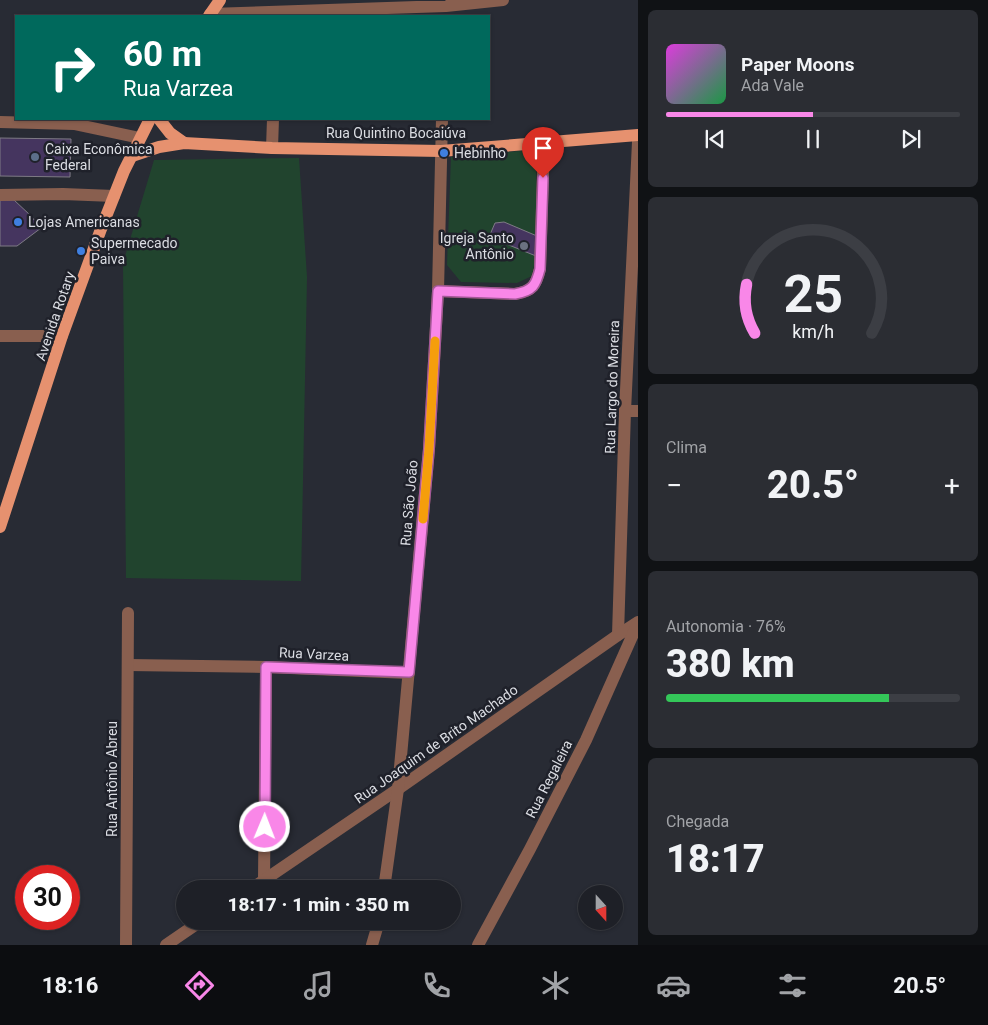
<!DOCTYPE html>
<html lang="pt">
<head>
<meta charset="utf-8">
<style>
  :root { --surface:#1e2027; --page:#2b2d33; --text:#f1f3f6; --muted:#a1a3a7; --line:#3c3e44; --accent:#f987e8 }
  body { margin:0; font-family:Roboto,sans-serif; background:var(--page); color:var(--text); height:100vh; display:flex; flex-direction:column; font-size:19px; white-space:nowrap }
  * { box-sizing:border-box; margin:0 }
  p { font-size:16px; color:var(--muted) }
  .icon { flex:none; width:28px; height:28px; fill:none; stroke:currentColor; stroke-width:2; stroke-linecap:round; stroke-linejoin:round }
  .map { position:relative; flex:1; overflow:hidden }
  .details { display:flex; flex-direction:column; gap:10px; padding:10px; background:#101215; width:350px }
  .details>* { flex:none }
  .guide { position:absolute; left:15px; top:15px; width:475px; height:105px; border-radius:0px; box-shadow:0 1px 4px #0004,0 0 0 1px var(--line); background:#00695c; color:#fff; overflow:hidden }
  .needle { width:32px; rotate:159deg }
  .tools { position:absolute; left:578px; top:885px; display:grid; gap:10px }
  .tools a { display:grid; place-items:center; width:45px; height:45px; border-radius:50%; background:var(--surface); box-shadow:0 1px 4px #0004,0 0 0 1px var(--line); font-size:25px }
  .speed { position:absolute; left:15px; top:865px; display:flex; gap:10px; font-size:25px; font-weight:700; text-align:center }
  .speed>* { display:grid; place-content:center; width:65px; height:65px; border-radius:50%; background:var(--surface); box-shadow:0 1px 4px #0004,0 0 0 1px var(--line); line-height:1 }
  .speed .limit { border:8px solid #d22; background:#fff; color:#111 }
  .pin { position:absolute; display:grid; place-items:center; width:42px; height:42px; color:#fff; margin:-51px -21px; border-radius:50% 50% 50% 0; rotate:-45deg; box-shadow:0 0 5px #0007 }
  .pin .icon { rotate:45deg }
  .me { position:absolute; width:55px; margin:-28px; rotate:1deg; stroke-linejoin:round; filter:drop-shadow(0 0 4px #0008) }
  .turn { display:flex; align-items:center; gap:18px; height:105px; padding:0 25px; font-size:22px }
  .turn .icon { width:65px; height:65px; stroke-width:2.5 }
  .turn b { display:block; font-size:35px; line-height:42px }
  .big { font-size:38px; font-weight:800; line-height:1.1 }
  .details .tile { flex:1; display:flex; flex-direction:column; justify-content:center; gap:8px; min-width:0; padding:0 18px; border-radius:8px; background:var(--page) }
  .details .dial { align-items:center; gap:0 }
  .dial svg { height:130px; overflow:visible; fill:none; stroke:var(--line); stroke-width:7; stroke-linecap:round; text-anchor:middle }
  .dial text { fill:var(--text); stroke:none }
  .song { display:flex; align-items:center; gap:15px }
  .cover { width:60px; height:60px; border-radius:8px; background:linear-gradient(135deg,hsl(300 70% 55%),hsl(140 70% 35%)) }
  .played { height:5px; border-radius:2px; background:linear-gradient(90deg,var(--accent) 50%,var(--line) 50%) }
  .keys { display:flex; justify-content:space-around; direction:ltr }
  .heat { display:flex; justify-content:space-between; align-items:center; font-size:28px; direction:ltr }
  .charge { height:8px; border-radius:4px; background:linear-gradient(90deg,#34c759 76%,var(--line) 0) }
  .trip { position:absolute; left:176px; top:880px; width:285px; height:50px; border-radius:25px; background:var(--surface); box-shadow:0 1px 4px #0004,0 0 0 1px var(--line); font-weight:800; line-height:50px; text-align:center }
  .dock { display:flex; height:80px; justify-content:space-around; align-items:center; background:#0c0d10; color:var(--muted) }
  .dock .icon { width:35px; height:35px }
  .dock .selected { color:var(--accent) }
  .dock b { font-size:22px; color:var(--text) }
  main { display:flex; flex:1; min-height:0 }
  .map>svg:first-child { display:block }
</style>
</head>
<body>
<main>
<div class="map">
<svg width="638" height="945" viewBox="0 0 638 945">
  <rect width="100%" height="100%" fill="#282b34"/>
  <g fill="#21442e">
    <polygon points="532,150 536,170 537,250 532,276 517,283 461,282 447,265 451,157"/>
    <polygon points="299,158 307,277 301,581 126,578 123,263 154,160"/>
  </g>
  <g fill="#45355f" stroke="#7e7b85">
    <polygon points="0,138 71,139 70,177 0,176"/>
    <polygon points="0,200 14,200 30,215 41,228 17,246 0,246"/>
    <polygon points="504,222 537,236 536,256 489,237 495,223"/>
  </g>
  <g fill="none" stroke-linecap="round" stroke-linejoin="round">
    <g stroke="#895f4f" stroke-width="12">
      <polyline points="210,14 446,6 503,0"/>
      <polyline points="0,122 74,124 140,138"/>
      <polyline points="272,148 273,119"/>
      <polyline points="0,195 63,194 114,196"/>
      <path d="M438,291L515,294C533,291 536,285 540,269L544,142"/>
      <polyline points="0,336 62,336"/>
      <polyline points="625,411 638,411"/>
      <polyline points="618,635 625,411 638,142"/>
      <polyline points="128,665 266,667 409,673"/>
      <polyline points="264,880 266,667"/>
      <polyline points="251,889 398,789 618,635 638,622"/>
      <polyline points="384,889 398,789 429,449 438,291 442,119"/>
      <polyline points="126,945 128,613"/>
      <polyline points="166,945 201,921"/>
      <polyline points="372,945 379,921"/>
      <polyline points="478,945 530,849 586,740 638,623"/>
    </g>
    <g stroke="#e6916f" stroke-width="12">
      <polyline points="209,16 220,0"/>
      <polyline points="159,119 170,133 184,143"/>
      <polyline points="132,156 159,147 184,143 272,148 441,151 638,135"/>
      <polyline points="0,527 62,336 101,229 124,171 150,119"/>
    </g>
  </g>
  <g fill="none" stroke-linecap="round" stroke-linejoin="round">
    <g stroke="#a25897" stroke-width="12">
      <path id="route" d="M265,827L266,667L409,672L429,449L438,291L515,294C533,291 536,285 540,269L543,178"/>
    </g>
    <use href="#route" stroke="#f987e8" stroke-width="9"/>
    <polyline stroke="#f59e0b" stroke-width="9" points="423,519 429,449 435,341"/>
  </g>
  <g fill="#3f7fe0" stroke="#1f212a" stroke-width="2">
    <circle cx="444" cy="153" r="5"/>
    <circle cx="18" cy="222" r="5"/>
    <circle cx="81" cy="251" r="5"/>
  </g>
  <circle fill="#5c6f8a" stroke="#1f212a" stroke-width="2" cx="35" cy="157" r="5"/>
  <circle fill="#6b7280" stroke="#1f212a" stroke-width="2" cx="524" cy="246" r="5"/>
  <g text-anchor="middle" stroke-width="5" stroke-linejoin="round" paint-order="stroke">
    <g font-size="14" fill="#dbdde3" stroke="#1f212a">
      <text x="396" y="138">Rua Quintino Bocaiúva</text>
      <text transform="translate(55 316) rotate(-71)" y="5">Avenida Rotary</text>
      <text transform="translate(612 387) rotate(-88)" y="5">Rua Largo do Moreira</text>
      <text transform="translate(409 503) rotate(-85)" y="5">Rua São João</text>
      <text transform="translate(314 654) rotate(3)" y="5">Rua Varzea</text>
      <text transform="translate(436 744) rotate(-35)" y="5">Rua Joaquim de Brito Machado</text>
      <text transform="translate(112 779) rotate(-90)" y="5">Rua Antônio Abreu</text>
      <text transform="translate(549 779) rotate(-63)" y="5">Rua Regaleira</text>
    </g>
    <g font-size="14" fill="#dbdde3" stroke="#1f212a" text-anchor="start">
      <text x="45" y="154">Caixa Econômica<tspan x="45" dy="16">Federal</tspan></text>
      <text x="454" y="158">Hebinho</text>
      <text x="28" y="227">Lojas Americanas</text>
      <text x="514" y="243" text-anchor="end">Igreja Santo<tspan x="514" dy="16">Antônio</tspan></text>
      <text x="91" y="248">Supermecado<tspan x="91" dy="16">Paiva</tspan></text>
    </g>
  </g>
</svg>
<div class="tools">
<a><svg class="needle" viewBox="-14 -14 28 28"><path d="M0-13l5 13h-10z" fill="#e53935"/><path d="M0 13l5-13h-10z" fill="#a1a3a7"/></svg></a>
</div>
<div class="speed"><div class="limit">30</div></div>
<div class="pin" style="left:543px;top:178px;background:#d93025"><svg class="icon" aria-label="arrive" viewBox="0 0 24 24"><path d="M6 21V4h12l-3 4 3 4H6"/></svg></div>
<svg class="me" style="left:265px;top:827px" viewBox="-20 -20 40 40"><circle r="17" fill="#f987e8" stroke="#fff" stroke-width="3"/><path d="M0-11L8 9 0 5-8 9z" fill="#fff"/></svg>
<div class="trip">18:17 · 1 min · 350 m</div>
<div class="guide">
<div class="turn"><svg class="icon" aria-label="right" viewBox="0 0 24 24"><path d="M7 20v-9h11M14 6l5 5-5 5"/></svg><div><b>60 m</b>Rua Varzea</div></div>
</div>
</div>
<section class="details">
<div class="tile">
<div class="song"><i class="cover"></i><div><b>Paper Moons</b><p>Ada Vale</p></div></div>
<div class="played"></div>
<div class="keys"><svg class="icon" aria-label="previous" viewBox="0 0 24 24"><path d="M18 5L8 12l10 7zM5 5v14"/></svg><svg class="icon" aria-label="pause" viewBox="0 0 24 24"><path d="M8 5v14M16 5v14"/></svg><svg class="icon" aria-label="next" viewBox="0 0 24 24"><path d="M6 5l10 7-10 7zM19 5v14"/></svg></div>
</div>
<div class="tile dial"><svg viewBox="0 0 100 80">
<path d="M14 69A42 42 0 1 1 86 69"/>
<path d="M14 69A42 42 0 0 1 9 39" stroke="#f987e8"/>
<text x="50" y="56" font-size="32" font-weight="700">25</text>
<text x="50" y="72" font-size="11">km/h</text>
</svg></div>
<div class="tile"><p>Clima</p>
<div class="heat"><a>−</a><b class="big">20.5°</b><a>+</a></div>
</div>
<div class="tile"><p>Autonomia · 76%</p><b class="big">380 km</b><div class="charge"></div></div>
<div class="tile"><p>Chegada</p><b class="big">18:17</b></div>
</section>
</main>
<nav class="dock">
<b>18:16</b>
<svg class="icon selected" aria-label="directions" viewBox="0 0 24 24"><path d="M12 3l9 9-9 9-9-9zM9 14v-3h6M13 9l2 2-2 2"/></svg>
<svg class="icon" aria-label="music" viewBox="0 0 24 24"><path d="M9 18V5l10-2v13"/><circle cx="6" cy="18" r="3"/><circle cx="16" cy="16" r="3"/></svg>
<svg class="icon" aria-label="phone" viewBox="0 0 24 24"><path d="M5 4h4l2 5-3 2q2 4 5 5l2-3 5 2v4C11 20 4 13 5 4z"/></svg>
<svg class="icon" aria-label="climate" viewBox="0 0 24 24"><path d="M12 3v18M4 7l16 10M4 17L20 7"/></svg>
<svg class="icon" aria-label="car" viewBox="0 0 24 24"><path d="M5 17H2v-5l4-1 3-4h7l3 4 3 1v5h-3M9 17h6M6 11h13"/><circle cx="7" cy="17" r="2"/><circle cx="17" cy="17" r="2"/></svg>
<svg class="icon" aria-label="filters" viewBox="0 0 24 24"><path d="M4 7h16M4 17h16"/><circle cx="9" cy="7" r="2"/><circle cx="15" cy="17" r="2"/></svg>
<b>20.5°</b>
</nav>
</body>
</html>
